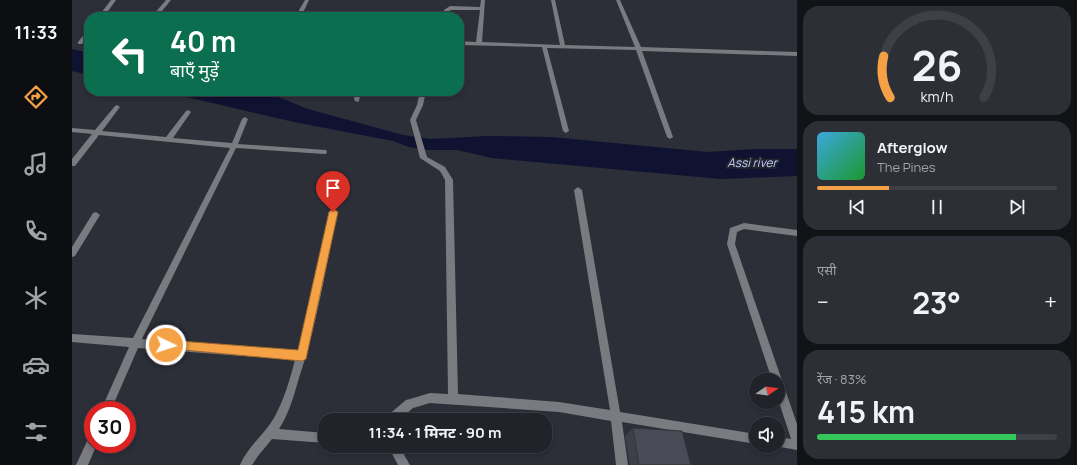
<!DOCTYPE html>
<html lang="hi">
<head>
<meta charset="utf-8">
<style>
  :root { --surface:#21222a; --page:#2d2f36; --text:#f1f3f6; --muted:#a2a4a8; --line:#3e3f47; --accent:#f5a246 }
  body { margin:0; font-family:Manrope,"Noto Sans Devanagari",sans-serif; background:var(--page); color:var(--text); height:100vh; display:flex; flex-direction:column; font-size:15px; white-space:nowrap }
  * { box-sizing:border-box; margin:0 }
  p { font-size:13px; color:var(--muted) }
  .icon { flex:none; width:22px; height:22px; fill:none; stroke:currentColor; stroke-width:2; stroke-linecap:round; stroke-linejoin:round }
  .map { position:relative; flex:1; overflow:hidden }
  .side { display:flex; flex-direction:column; gap:6px; padding:6px; background:#121317; width:280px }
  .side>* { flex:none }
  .top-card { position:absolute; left:12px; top:12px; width:380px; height:84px; border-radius:16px; box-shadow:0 2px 6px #0003,0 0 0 1px var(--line); background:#0b6e4f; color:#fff; overflow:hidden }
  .needle { width:26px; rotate:77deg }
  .buttons { position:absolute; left:677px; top:373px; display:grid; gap:8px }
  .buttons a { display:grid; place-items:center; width:36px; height:36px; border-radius:50%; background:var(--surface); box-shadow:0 2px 6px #0003,0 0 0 1px var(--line); font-size:20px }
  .speed { position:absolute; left:12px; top:401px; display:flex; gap:8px; font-size:20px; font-weight:700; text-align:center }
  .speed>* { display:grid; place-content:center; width:52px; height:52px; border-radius:50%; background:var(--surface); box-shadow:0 2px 6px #0003,0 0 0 1px var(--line); line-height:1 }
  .speed .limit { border:6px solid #d22; background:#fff; color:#111 }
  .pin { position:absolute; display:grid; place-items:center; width:34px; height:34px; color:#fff; margin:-41px -17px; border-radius:50% 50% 50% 0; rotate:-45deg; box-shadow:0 0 4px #0007 }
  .pin .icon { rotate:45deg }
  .me { position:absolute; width:44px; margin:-22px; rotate:94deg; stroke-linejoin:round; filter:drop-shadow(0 0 3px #0008) }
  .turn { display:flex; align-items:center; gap:14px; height:84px; padding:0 20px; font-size:18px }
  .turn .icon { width:52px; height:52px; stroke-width:2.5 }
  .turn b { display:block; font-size:28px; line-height:34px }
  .big { font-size:30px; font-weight:700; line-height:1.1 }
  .side .tile { flex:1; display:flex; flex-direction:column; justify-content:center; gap:6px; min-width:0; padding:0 14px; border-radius:16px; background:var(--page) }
  .side .dial { align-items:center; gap:0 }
  .dial svg { height:104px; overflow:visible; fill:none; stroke:var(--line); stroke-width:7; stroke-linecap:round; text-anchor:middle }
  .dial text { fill:var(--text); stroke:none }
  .song { display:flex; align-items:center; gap:12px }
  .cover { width:48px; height:48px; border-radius:6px; background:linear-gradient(135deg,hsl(200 70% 55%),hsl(130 70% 35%)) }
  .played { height:4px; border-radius:2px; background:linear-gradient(90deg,var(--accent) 30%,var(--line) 30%) }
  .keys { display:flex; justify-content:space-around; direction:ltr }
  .heat { display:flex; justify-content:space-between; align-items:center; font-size:22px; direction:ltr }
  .charge { height:6px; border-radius:3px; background:linear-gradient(90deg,#34c759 83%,var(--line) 0) }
  .trip { position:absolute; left:246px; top:413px; width:234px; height:40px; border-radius:16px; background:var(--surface); box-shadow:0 2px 6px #0003,0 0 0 1px var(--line); font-weight:700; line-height:40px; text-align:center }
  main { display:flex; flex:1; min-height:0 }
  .tab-bar { display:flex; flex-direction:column; width:72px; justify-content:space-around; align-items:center; background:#0d0e11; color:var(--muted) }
  .tab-bar .icon { width:28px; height:28px }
  .tab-bar .current { color:var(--accent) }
  .tab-bar b { font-size:18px; color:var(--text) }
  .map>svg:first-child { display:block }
</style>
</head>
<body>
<main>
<nav class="tab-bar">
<b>11:33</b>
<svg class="icon current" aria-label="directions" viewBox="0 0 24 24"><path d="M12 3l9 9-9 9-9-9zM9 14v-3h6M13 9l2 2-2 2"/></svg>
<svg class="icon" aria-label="music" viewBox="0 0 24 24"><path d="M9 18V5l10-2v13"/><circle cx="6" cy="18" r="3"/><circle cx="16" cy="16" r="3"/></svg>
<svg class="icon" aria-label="phone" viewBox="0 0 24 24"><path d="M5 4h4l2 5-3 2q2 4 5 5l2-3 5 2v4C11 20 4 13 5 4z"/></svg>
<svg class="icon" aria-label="climate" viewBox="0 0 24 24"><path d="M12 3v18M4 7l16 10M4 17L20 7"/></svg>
<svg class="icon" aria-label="car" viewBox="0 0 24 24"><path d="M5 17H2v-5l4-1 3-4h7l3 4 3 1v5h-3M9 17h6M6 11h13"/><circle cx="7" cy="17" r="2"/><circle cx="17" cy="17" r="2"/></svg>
<svg class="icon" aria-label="filters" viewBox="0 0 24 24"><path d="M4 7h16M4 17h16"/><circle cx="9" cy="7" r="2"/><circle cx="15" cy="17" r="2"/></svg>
</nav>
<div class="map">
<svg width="725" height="465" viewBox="0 0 725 465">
  <rect width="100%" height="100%" fill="#2c2e38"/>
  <g fill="#0f1231">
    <polygon points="0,49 17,53 17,75 0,71"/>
    <polygon points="89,91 191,91 236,109 331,135 358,139 415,136 480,137 635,152 683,149 725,149 725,176 649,179 420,158 385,150 355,150 337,147 321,141 222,122"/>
  </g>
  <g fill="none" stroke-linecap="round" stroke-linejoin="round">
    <g fill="#7a7b80" fill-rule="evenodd">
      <polygon points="39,0 44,0 32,17 26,17"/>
      <polygon points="94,0 99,0 86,16 82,16 82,14"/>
      <polygon points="233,0 237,0 229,17 223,17"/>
      <polygon points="409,0 413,0 410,42 488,45 479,0 483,0 493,45 563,47 544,0 548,0 569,47 725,52 725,56 570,51 601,137 598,139 595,137 564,50 475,48 497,131 494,133 491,131 470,47 387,45 387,41 404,42 408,10 379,10 377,11 376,17 370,17 372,10 378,6 408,7"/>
      <polygon points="17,30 17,35 10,44 6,44 6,42 15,31"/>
      <polygon points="283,91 289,91 287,101 285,102 282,100"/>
      <polygon points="348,91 354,91 351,105 344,120 355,157 373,167 381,180 386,394 487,402 538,410 502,190 506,187 510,190 548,412 684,434 684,444 550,422 556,465 544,465 539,421 487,412 358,403 341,408 327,420 314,420 315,416 334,400 338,399 358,393 376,394 373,180 368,171 348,158 338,120 345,105"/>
      <path d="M45,105L48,107L30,131L94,137L114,111L116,110L119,112L101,138L160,143L170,119L173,117L176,119L166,144L254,150L255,152L254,154H252L164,148L70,339L226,351L241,289L257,212L261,209L264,210L265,212C254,268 245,324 227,378C222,395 217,414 207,429L253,433V443L200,439L186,456L180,465H168C176,446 192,435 202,418C212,400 218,379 223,360L66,348L39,410H29L57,347L0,342V334L61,338L158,148L27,135L3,166H0V159L20,134L0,132V128L23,130L43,106Z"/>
      <polygon points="24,212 28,215 3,256 0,257 0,247 21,213"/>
      <polygon points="672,223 725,230 725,236 672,229 665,232 663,244 725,424 725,450 703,446 706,446 706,437 719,439 706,399 706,380 700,380 655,244 658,228"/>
      <polygon points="21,436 21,444 25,444 16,465 4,465 17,437"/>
      <polygon points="316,446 327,446 338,465 326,465"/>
    </g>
  </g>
  <polygon fill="#3e4049" points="561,428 619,465 558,465 553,436"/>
  <polygon fill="#484a55" stroke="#32343c" points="561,428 610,431 619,465 567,465"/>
  <polygon fill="#f5a246" stroke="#9f692e" points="261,209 266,212 234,359 230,361 90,348 89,345 90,341 94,340 226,350 257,212"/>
  <g text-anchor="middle" stroke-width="4" stroke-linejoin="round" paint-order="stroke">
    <g font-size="12" font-style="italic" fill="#c0cbfd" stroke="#22252e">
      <text x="680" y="167">Assi river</text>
    </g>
  </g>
</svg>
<div class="buttons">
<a><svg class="needle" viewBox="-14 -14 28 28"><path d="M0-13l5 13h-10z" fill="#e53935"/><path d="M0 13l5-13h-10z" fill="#a2a4a8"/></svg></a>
<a><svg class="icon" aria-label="sound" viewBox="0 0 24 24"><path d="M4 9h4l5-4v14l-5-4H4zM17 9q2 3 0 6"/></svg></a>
</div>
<div class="speed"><div class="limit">30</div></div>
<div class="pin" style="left:261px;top:212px;background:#d93025"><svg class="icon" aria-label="arrive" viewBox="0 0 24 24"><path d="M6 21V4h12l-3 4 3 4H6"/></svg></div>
<svg class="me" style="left:94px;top:345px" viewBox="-20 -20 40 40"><circle r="17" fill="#f5a246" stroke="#fff" stroke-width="3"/><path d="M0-11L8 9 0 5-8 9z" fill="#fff"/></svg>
<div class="trip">11:34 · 1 मिनट · 90 m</div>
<div class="top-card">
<div class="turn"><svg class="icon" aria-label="left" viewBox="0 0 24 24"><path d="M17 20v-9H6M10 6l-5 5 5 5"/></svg><div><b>40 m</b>बाएँ मुड़ें</div></div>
</div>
</div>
<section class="side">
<div class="tile dial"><svg viewBox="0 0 100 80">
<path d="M14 69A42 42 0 1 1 86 69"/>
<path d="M14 69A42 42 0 0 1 9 37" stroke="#f5a246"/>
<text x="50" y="56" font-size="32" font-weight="700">26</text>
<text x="50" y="72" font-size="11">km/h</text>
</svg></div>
<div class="tile">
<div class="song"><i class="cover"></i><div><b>Afterglow</b><p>The Pines</p></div></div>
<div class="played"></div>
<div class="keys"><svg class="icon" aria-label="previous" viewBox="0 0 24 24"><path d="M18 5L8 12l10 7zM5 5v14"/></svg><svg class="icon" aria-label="pause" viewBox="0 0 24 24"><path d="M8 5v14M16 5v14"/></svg><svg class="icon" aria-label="next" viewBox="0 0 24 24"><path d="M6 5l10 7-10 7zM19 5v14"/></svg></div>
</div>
<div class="tile"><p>एसी</p>
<div class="heat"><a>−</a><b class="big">23°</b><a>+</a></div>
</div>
<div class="tile"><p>रेंज · 83%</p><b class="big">415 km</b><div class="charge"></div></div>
</section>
</main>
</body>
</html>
